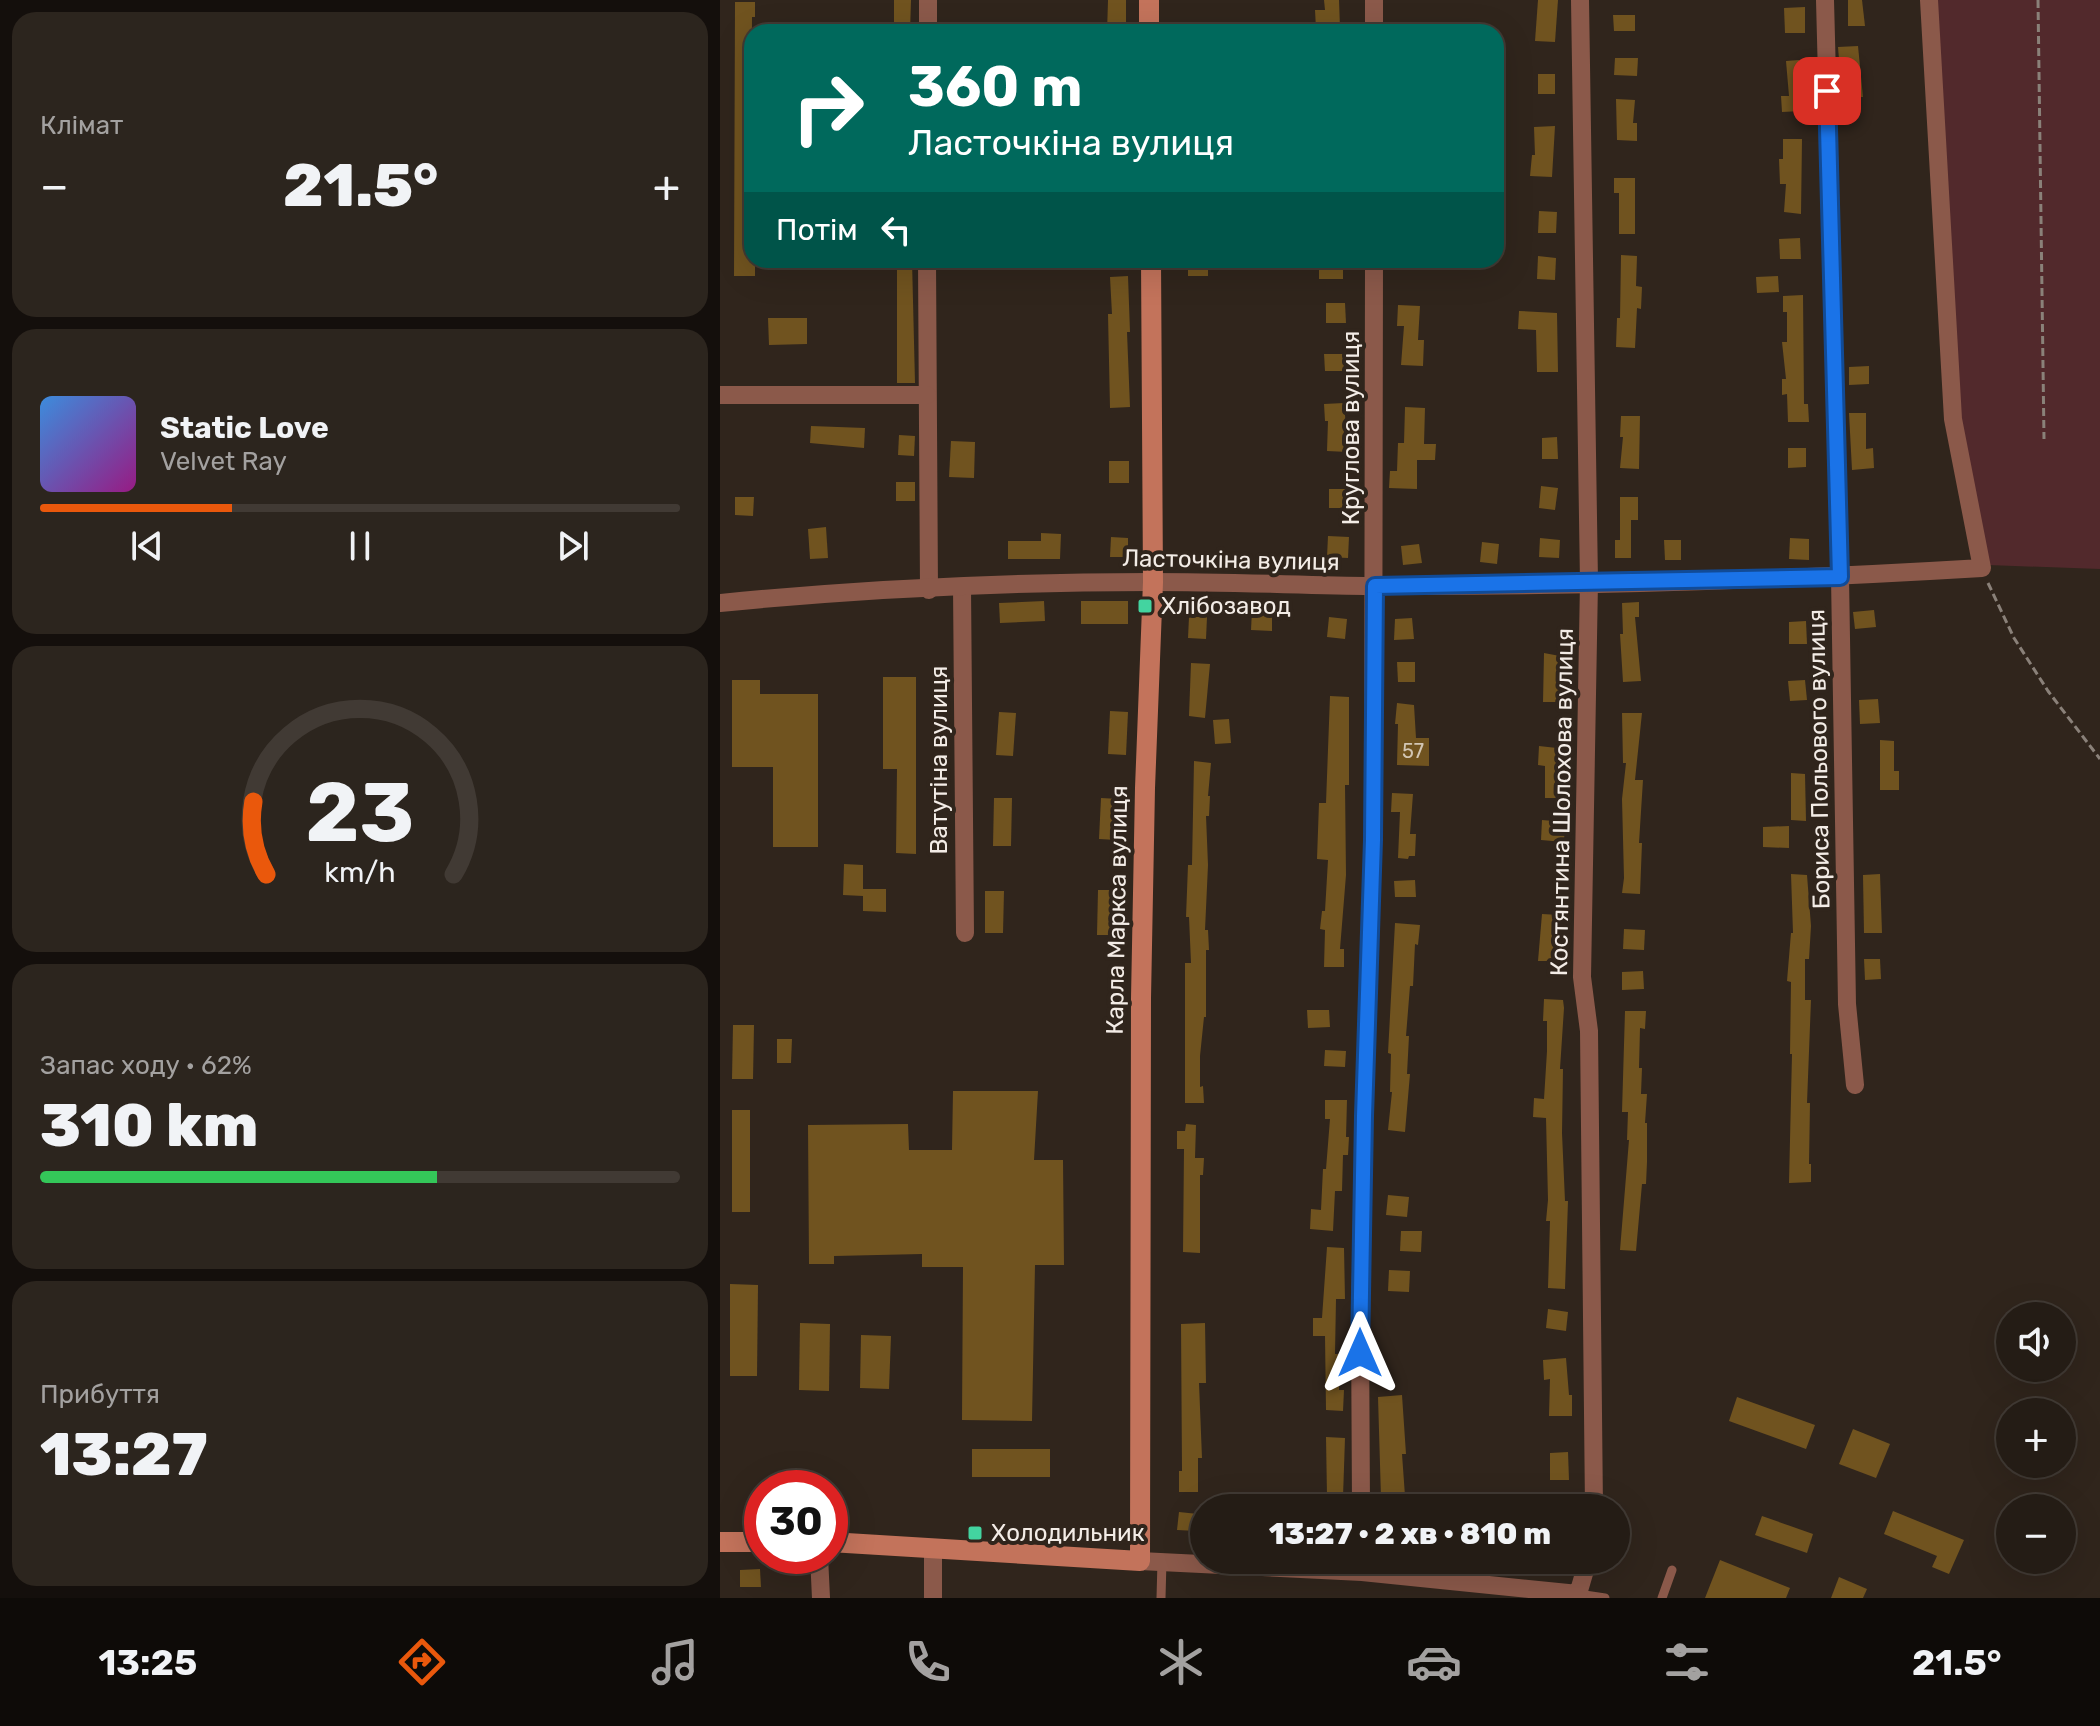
<!DOCTYPE html>
<html lang="uk">
<head>
<meta charset="utf-8">
<style>
  :root { --surface:#241c15; --page:#2c251e; --text:#f1f3f6; --muted:#a3a1a0; --line:#413a34; --accent:#ea580c }
  body { margin:0; font-family:Rubik,sans-serif; background:var(--page); color:var(--text); height:100vh; display:flex; flex-direction:column; font-size:30px; white-space:nowrap }
  * { box-sizing:border-box; margin:0 }
  p { font-size:26px; color:var(--muted) }
  .icon { flex:none; width:44px; height:44px; fill:none; stroke:currentColor; stroke-width:2; stroke-linecap:round; stroke-linejoin:round }
  .map { position:relative; flex:1; overflow:hidden }
  .sheet { display:flex; flex-direction:column; gap:12px; padding:12px; background:#140f0c; width:720px }
  .sheet>* { flex:none }
  .top-card { position:absolute; left:24px; top:24px; width:760px; height:244px; border-radius:24px; box-shadow:0 8px 32px #0002,0 0 0 2px var(--line); background:#00695c; color:#fff; overflow:hidden }
  .controls { position:absolute; left:1276px; top:1302px; display:grid; gap:16px }
  .controls a { display:grid; place-items:center; width:80px; height:80px; border-radius:50%; background:var(--surface); box-shadow:0 8px 32px #0002,0 0 0 2px var(--line); font-size:40px }
  .speed { position:absolute; left:24px; top:1470px; display:flex; gap:16px; font-size:40px; font-weight:700; text-align:center }
  .speed>* { display:grid; place-content:center; width:104px; height:104px; border-radius:50%; background:var(--surface); box-shadow:0 8px 32px #0002,0 0 0 2px var(--line); line-height:1 }
  .speed .limit { border:12px solid #d22; background:#fff; color:#111 }
  .pin { position:absolute; display:grid; place-items:center; width:68px; height:68px; color:#fff; margin:-34px; border-radius:16px; box-shadow:0 4px 12px #0006 }
  .me { position:absolute; width:88px; margin:-44px; rotate:0deg; stroke-linejoin:round; filter:drop-shadow(0 0 6px #0008) }
  .turn { display:flex; align-items:center; gap:28px; height:168px; padding:0 32px; font-size:36px }
  .turn .icon { width:104px; height:104px; stroke-width:2.5 }
  .turn b { display:block; font-size:56px; line-height:68px }
  .then { display:flex; align-items:center; height:76px; padding:0 32px; background:#0003; gap:16px; font-size:30px }
  .big { font-size:60px; font-weight:800; line-height:1.1 }
  .sheet .card { flex:1; display:flex; flex-direction:column; justify-content:center; gap:12px; min-width:0; padding:0 28px; border-radius:24px; background:var(--page) }
  .sheet .dial { align-items:center; gap:0 }
  .dial svg { height:208px; overflow:visible; fill:none; stroke:var(--line); stroke-width:7; stroke-linecap:round; text-anchor:middle }
  .dial text { fill:var(--text); stroke:none }
  .song { display:flex; align-items:center; gap:24px }
  .cover { width:96px; height:96px; border-radius:12px; background:linear-gradient(135deg,hsl(210 70% 55%),hsl(310 70% 35%)) }
  .played { height:8px; border-radius:4px; background:linear-gradient(90deg,var(--accent) 30%,var(--line) 30%) }
  .keys { display:flex; justify-content:space-around; direction:ltr }
  .heat { display:flex; justify-content:space-between; align-items:center; font-size:44px; direction:ltr }
  .charge { height:12px; border-radius:6px; background:linear-gradient(90deg,#34c759 62%,var(--line) 0) }
  .trip { position:absolute; left:470px; top:1494px; width:440px; height:80px; border-radius:40px; background:var(--surface); box-shadow:0 8px 32px #0002,0 0 0 2px var(--line); font-weight:800; line-height:80px; text-align:center }
  .dock { display:flex; height:128px; justify-content:space-around; align-items:center; background:#0e0b08; color:var(--muted) }
  .dock .icon { width:56px; height:56px }
  .dock .current { color:var(--accent) }
  .dock b { font-size:36px; color:var(--text) }
  main { display:flex; flex:1; min-height:0 }
  .map>svg:first-child { display:block }
</style>
</head>
<body>
<main>
<section class="sheet">
<div class="card"><p>Клімат</p>
<div class="heat"><a>−</a><b class="big">21.5°</b><a>+</a></div>
</div>
<div class="card">
<div class="song"><i class="cover"></i><div><b>Static Love</b><p>Velvet Ray</p></div></div>
<div class="played"></div>
<div class="keys"><svg class="icon" aria-label="previous" viewBox="0 0 24 24"><path d="M18 5L8 12l10 7zM5 5v14"/></svg><svg class="icon" aria-label="pause" viewBox="0 0 24 24"><path d="M8 5v14M16 5v14"/></svg><svg class="icon" aria-label="next" viewBox="0 0 24 24"><path d="M6 5l10 7-10 7zM19 5v14"/></svg></div>
</div>
<div class="card dial"><svg viewBox="0 0 100 80">
<path d="M14 69A42 42 0 1 1 86 69"/>
<path d="M14 69A42 42 0 0 1 9 41" stroke="#ea580c"/>
<text x="50" y="56" font-size="32" font-weight="700">23</text>
<text x="50" y="72" font-size="11">km/h</text>
</svg></div>
<div class="card"><p>Запас ходу · 62%</p><b class="big">310 km</b><div class="charge"></div></div>
<div class="card"><p>Прибуття</p><b class="big">13:27</b></div>
</section>
<div class="map">
<svg width="1380" height="1598" viewBox="0 0 1380 1598">
  <rect width="100%" height="100%" fill="#30251c"/>
  <polygon fill="#52292c" points="1215,0 1380,0 1380,569 1268,565 1239,418"/>
  <g fill="#70531f">
    <polygon points="174,0 191,0 190,32 174,32"/>
    <polygon points="388,0 406,0 406,32 387,32"/>
    <polygon points="604,0 619,0 620,28 596,29 595,10 605,10"/>
    <polygon points="818,0 838,0 835,42 815,41"/>
    <polygon points="1128,0 1142,0 1145,26 1128,26"/>
    <polygon points="15,2 35,2 35,17 32,17 31,202 32,260 35,260 35,276 14,276"/>
    <polygon points="1085,7 1085,33 1065,33 1064,8"/>
    <polygon points="893,15 915,15 915,31 894,31"/>
    <polygon points="1138,46 1143,97 1122,97 1118,47"/>
    <polygon points="895,58 918,58 917,76 894,75"/>
    <polygon points="1079,60 1082,111 1062,112 1061,96 1069,96 1066,61"/>
    <rect x="818" y="74" width="17" height="20"/>
    <polygon points="896,99 915,100 913,123 917,123 917,141 897,140"/>
    <polygon points="835,126 832,177 810,176 812,155 815,155 814,127"/>
    <polygon points="1063,139 1082,139 1081,214 1064,212 1066,184 1060,184 1059,159 1063,159"/>
    <polygon points="894,178 915,178 915,234 899,234 899,193 894,193"/>
    <polygon points="819,211 837,212 836,233 818,233"/>
    <polygon points="1080,238 1081,259 1060,259 1059,239"/>
    <polygon points="901,255 917,256 916,286 922,287 921,309 917,308 915,348 896,347 897,318 900,318"/>
    <polygon points="818,256 836,258 835,280 817,279"/>
    <polygon points="177,260 192,260 195,383 177,383"/>
    <rect x="468" y="260" width="20" height="16"/>
    <rect x="599" y="260" width="24" height="19"/>
    <polygon points="408,276 410,332 407,332 410,407 390,408 388,314 392,314 390,277"/>
    <polygon points="1058,276 1059,292 1037,293 1036,277"/>
    <polygon points="1083,295 1084,404 1088,404 1089,422 1068,422 1067,394 1062,395 1062,379 1066,379 1062,342 1067,342 1067,312 1063,312 1063,296"/>
    <polygon points="606,303 625,303 626,323 606,323"/>
    <polygon points="678,305 700,306 698,340 704,340 703,366 681,365 684,326 677,326"/>
    <polygon points="799,311 837,313 838,372 817,372 816,330 798,329"/>
    <polygon points="48,318 87,318 87,344 49,345"/>
    <polygon points="604,354 624,354 624,371 605,371"/>
    <polygon points="1149,366 1149,384 1129,385 1129,367"/>
    <polygon points="624,403 628,452 607,451 608,421 605,421 604,404"/>
    <polygon points="685,407 705,408 704,444 716,444 715,460 697,460 697,489 669,488 670,471 677,471 678,443 684,443"/>
    <polygon points="1129,413 1146,413 1146,449 1153,448 1154,468 1132,470"/>
    <polygon points="901,416 920,416 919,469 900,468 903,437 900,437"/>
    <polygon points="91,426 145,428 144,448 90,443"/>
    <polygon points="179,435 195,436 194,456 178,455"/>
    <polygon points="837,437 838,459 822,459 822,438"/>
    <polygon points="231,441 255,442 254,478 229,477"/>
    <polygon points="1068,448 1086,448 1086,467 1068,468"/>
    <rect x="389" y="461" width="20" height="22"/>
    <rect x="176" y="482" width="19" height="19"/>
    <polygon points="821,486 838,488 835,510 819,508"/>
    <polygon points="609,489 629,489 628,508 609,508"/>
    <polygon points="15,497 34,497 33,516 15,515"/>
    <polygon points="900,497 918,497 918,520 911,520 911,558 895,558 895,540 900,540"/>
    <polygon points="106,527 108,558 90,559 88,529"/>
    <polygon points="321,533 341,534 340,559 288,559 288,541 321,541"/>
    <polygon points="608,536 629,537 628,558 607,557"/>
    <polygon points="391,537 408,538 408,557 390,557"/>
    <polygon points="820,538 840,540 839,558 819,557"/>
    <polygon points="1070,538 1089,539 1089,560 1069,559"/>
    <polygon points="944,540 961,540 961,560 945,560"/>
    <polygon points="762,542 779,544 777,564 760,562"/>
    <polygon points="699,544 702,563 683,565 681,546"/>
    <polygon points="324,601 325,621 280,623 279,603"/>
    <rect x="361" y="601" width="47" height="23"/>
    <polygon points="919,602 919,617 915,617 921,681 903,682 900,634 903,634 902,603"/>
    <polygon points="532,610 552,611 552,631 531,630"/>
    <polygon points="1154,610 1156,627 1135,629 1133,612"/>
    <polygon points="469,617 487,617 486,639 468,638"/>
    <polygon points="609,617 627,619 625,639 607,637"/>
    <polygon points="692,618 694,639 674,640 675,619"/>
    <polygon points="1086,621 1087,644 1069,644 1069,622"/>
    <polygon points="824,653 840,656 836,679 841,679 841,702 823,702"/>
    <polygon points="677,662 695,662 695,682 678,682"/>
    <polygon points="471,663 490,664 485,718 469,716"/>
    <polygon points="163,677 196,677 196,854 176,853 177,769 163,769"/>
    <polygon points="12,680 40,680 40,694 98,694 98,847 53,847 53,767 12,767"/>
    <polygon points="1085,680 1087,700 1070,701 1068,681"/>
    <polygon points="610,696 629,697 629,785 625,785 626,875 620,949 624,949 624,967 604,967 605,930 600,929 602,911 605,911 608,860 597,859 599,803 606,803"/>
    <polygon points="1158,699 1160,723 1140,724 1139,700"/>
    <polygon points="677,703 694,705 696,738 709,738 709,766 677,765 678,724 675,724"/>
    <polygon points="390,711 408,712 406,755 388,754"/>
    <polygon points="279,712 296,713 293,756 276,755"/>
    <polygon points="902,713 922,713 915,780 923,780 919,843 922,843 920,894 902,893 904,878 902,799 906,763 903,763"/>
    <polygon points="509,719 511,743 495,744 493,720"/>
    <polygon points="1160,740 1174,741 1174,771 1179,771 1179,790 1160,790"/>
    <polygon points="819,746 837,748 835,782 840,782 839,798 825,798 825,766 818,765"/>
    <polygon points="474,761 491,763 488,796 490,796 489,816 486,816 488,865 485,930 488,930 489,950 486,950 486,1017 484,1017 480,1056 480,1087 483,1086 484,1103 465,1103 465,963 471,963 469,917 466,917 468,865 472,865"/>
    <polygon points="1071,773 1085,774 1086,821 1071,820"/>
    <polygon points="672,793 693,794 690,834 696,834 695,856 689,856 688,859 678,858 680,812 671,812"/>
    <polygon points="274,798 292,798 291,846 273,846"/>
    <polygon points="381,798 399,799 397,840 379,839"/>
    <polygon points="822,820 845,822 844,842 821,840"/>
    <polygon points="1069,826 1069,848 1043,847 1043,827"/>
    <polygon points="124,864 143,865 143,889 166,889 166,912 143,911 143,896 123,895"/>
    <polygon points="1071,874 1087,875 1091,926 1089,959 1085,959 1085,1000 1091,1000 1087,1103 1090,1103 1089,1164 1091,1164 1091,1182 1069,1183 1072,1054 1070,1054 1071,982 1067,981 1071,933 1073,933"/>
    <polygon points="1160,874 1162,933 1144,933 1143,875"/>
    <polygon points="695,880 696,897 675,897 674,881"/>
    <polygon points="378,890 397,890 396,935 377,935"/>
    <polygon points="265,891 284,891 283,933 265,933"/>
    <polygon points="822,914 840,915 839,961 818,961"/>
    <polygon points="675,923 700,925 698,945 695,944 693,986 690,986 686,1036 689,1036 687,1074 690,1074 685,1132 668,1130 672,1092 670,1092 671,1054 668,1053"/>
    <polygon points="904,929 925,930 924,950 903,949"/>
    <polygon points="1144,959 1160,959 1161,979 1145,980"/>
    <polygon points="923,971 924,989 902,990 902,972"/>
    <polygon points="824,999 843,1000 844,1008 840,1069 843,1069 842,1133 845,1201 848,1201 845,1289 828,1288 830,1221 826,1221 828,1200 826,1118 813,1117 814,1098 824,1099 827,1051 827,1021 823,1021"/>
    <polygon points="587,1010 609,1010 610,1027 588,1028"/>
    <polygon points="905,1011 926,1011 925,1029 920,1028 919,1068 922,1068 921,1094 927,1094 925,1123 927,1123 927,1162 926,1184 922,1184 916,1251 900,1250 909,1140 907,1140 908,1112 902,1112"/>
    <polygon points="13,1025 34,1025 33,1079 12,1079"/>
    <polygon points="57,1039 72,1039 71,1063 57,1063"/>
    <polygon points="605,1050 626,1051 625,1067 604,1066"/>
    <polygon points="233,1091 318,1091 314,1160 343,1160 344,1265 315,1265 312,1421 242,1420 243,1267 202,1267 202,1254 114,1256 114,1264 89,1264 88,1125 188,1124 189,1150 232,1150"/>
    <polygon points="605,1100 627,1100 626,1137 629,1137 628,1155 623,1155 622,1191 615,1191 613,1231 590,1229 591,1209 601,1210 603,1169 606,1169 610,1119 605,1119"/>
    <rect x="12" y="1110" width="18" height="102"/>
    <polygon points="466,1124 476,1125 475,1158 484,1158 483,1175 480,1175 480,1253 463,1252 464,1149 457,1149 457,1131 465,1131"/>
    <polygon points="668,1195 689,1197 687,1217 666,1215"/>
    <polygon points="681,1231 702,1231 701,1252 680,1251"/>
    <polygon points="607,1247 624,1248 625,1299 616,1299 615,1354 620,1354 619,1390 624,1390 623,1411 606,1410 605,1336 593,1336 593,1318 602,1318"/>
    <polygon points="669,1270 690,1271 689,1292 668,1291"/>
    <polygon points="10,1284 38,1285 37,1376 10,1376"/>
    <polygon points="828,1309 848,1312 846,1331 826,1328"/>
    <polygon points="80,1323 110,1324 109,1391 79,1390"/>
    <polygon points="485,1323 486,1383 479,1383 482,1458 478,1458 478,1492 459,1492 459,1471 462,1471 461,1324"/>
    <polygon points="141,1335 171,1336 169,1389 140,1388"/>
    <polygon points="846,1358 849,1395 852,1395 852,1416 829,1416 830,1379 824,1380 823,1360"/>
    <polygon points="682,1395 686,1454 682,1454 685,1496 661,1498 658,1397"/>
    <polygon points="1017,1397 1095,1425 1086,1449 1009,1421"/>
    <polygon points="1133,1429 1170,1444 1156,1478 1119,1464"/>
    <polygon points="606,1437 625,1438 623,1497 607,1496"/>
    <rect x="252" y="1449" width="78" height="28"/>
    <polygon points="848,1452 849,1480 830,1480 830,1453"/>
    <polygon points="1173,1511 1244,1540 1229,1574 1212,1567 1217,1556 1164,1534"/>
    <polygon points="459,1512 478,1514 477,1531 457,1530"/>
    <polygon points="1042,1516 1093,1534 1087,1553 1035,1535"/>
    <polygon points="1000,1560 1070,1588 1066,1598 985,1598"/>
    <polygon points="40,1569 41,1587 20,1587 20,1570"/>
    <polygon points="1119,1577 1147,1589 1143,1598 1111,1598"/>
  </g>
  <g fill="none" stroke-linecap="round" stroke-linejoin="round">
    <g stroke="#8a8179" stroke-width="3" stroke-dasharray="8 4" stroke-linecap="butt">
      <polyline points="1318,0 1324,439"/>
      <polyline points="1268,583 1294,638 1328,691 1380,759"/>
    </g>
    <g stroke="#8b594a" stroke-width="9">
      <polyline points="858,1594 885,1598"/>
      <polyline points="441,1598 442,1561"/>
      <polyline points="942,1598 952,1570"/>
    </g>
    <g stroke="#8b594a" stroke-width="18">
      <polyline points="654,0 654,32"/>
      <polyline points="860,0 869,582 862,977 869,1031 874,1508"/>
      <polyline points="1105,0 1120,577 1127,1004 1135,1085"/>
      <polyline points="208,32 208,0"/>
      <polyline points="207,260 209,590"/>
      <polyline points="0,395 207,395"/>
      <polyline points="242,587 245,933"/>
      <path d="M0,603C142,589 288,582 431,582C505,582 579,585 653,586C855,587 1061,580 1262,568L1233,419L1209,0"/>
      <polyline points="641,1508 640,1322 644,1116 653,840 654,260"/>
      <polyline points="213,1548 213,1598"/>
      <polyline points="99,1556 101,1598"/>
      <polyline points="420,1561 642,1572 858,1594 868,1560"/>
    </g>
    <g stroke="#c3735b" stroke-width="20">
      <polyline points="429,0 429,32"/>
      <polyline points="0,1542 42,1542"/>
      <polyline points="110,1542 420,1561 421,998 425,788 433,582 431,260"/>
    </g>
  </g>
  <g fill="none" stroke-linecap="round" stroke-linejoin="round">
    <g stroke="#114b97" stroke-width="20">
      <polyline id="route" points="640,1353 644,1116 653,840 655,586 1120,577 1107,91"/>
    </g>
    <use href="#route" stroke="#1a73e8" stroke-width="14"/>
  </g>
  <g fill="#43d4a0" stroke="#30251c" stroke-width="3">
    <rect x="417" y="598" width="16" height="16" rx="4"/>
    <rect x="247" y="1525" width="16" height="16" rx="4"/>
  </g>
  <g text-anchor="middle" stroke-width="8" stroke-linejoin="round" paint-order="stroke">
    <g font-size="20" fill="#d2c6b4">
      <text x="693" y="758">57</text>
    </g>
    <g font-size="24" fill="#f3ece6" stroke="#30251c">
      <text transform="translate(631 428) rotate(-90)" y="8">Круглова вулиця</text>
      <text transform="translate(511 560) rotate(1)" y="8">Ласточкіна вулиця</text>
      <text transform="translate(1099 759) rotate(-91)" y="8">Бориса Польового вулиця</text>
      <text transform="translate(219 760) rotate(-90)" y="8">Ватутіна вулиця</text>
      <text transform="translate(842 802) rotate(-89)" y="8">Костянтина Шолохова вулиця</text>
      <text transform="translate(397 910) rotate(-89)" y="8">Карла Маркса вулиця</text>
    </g>
    <g font-size="24" fill="#f3ece6" stroke="#30251c" text-anchor="start">
      <text x="441" y="614">Хлібозавод</text>
      <text x="271" y="1541">Холодильник</text>
    </g>
  </g>
</svg>
<div class="controls">
<a><svg class="icon" aria-label="sound" viewBox="0 0 24 24"><path d="M4 9h4l5-4v14l-5-4H4zM17 9q2 3 0 6"/></svg></a>
<a>+</a>
<a>−</a>
</div>
<div class="speed"><div class="limit">30</div></div>
<div class="pin" style="left:1107px;top:91px;background:#d93025"><svg class="icon" aria-label="arrive" viewBox="0 0 24 24"><path d="M6 21V4h12l-3 4 3 4H6"/></svg></div>
<svg class="me" style="left:640px;top:1353px" viewBox="-20 -20 40 40"><path d="M0-17L14 15 0 8-14 15z" fill="#1a73e8" stroke="#fff" stroke-width="4"/></svg>
<div class="trip">13:27 · 2 хв · 810 m</div>
<div class="top-card">
<div class="turn"><svg class="icon" aria-label="right" viewBox="0 0 24 24"><path d="M7 20v-9h11M14 6l5 5-5 5"/></svg><div><b>360 m</b>Ласточкіна вулиця</div></div>
<div class="then">Потім<svg class="icon" aria-label="left" viewBox="0 0 24 24"><path d="M17 20v-9H6M10 6l-5 5 5 5"/></svg></div>
</div>
</div>
</main>
<nav class="dock">
<b>13:25</b>
<svg class="icon current" aria-label="directions" viewBox="0 0 24 24"><path d="M12 3l9 9-9 9-9-9zM9 14v-3h6M13 9l2 2-2 2"/></svg>
<svg class="icon" aria-label="music" viewBox="0 0 24 24"><path d="M9 18V5l10-2v13"/><circle cx="6" cy="18" r="3"/><circle cx="16" cy="16" r="3"/></svg>
<svg class="icon" aria-label="phone" viewBox="0 0 24 24"><path d="M5 4h4l2 5-3 2q2 4 5 5l2-3 5 2v4C11 20 4 13 5 4z"/></svg>
<svg class="icon" aria-label="climate" viewBox="0 0 24 24"><path d="M12 3v18M4 7l16 10M4 17L20 7"/></svg>
<svg class="icon" aria-label="car" viewBox="0 0 24 24"><path d="M5 17H2v-5l4-1 3-4h7l3 4 3 1v5h-3M9 17h6M6 11h13"/><circle cx="7" cy="17" r="2"/><circle cx="17" cy="17" r="2"/></svg>
<svg class="icon" aria-label="filters" viewBox="0 0 24 24"><path d="M4 7h16M4 17h16"/><circle cx="9" cy="7" r="2"/><circle cx="15" cy="17" r="2"/></svg>
<b>21.5°</b>
</nav>
</body>
</html>
